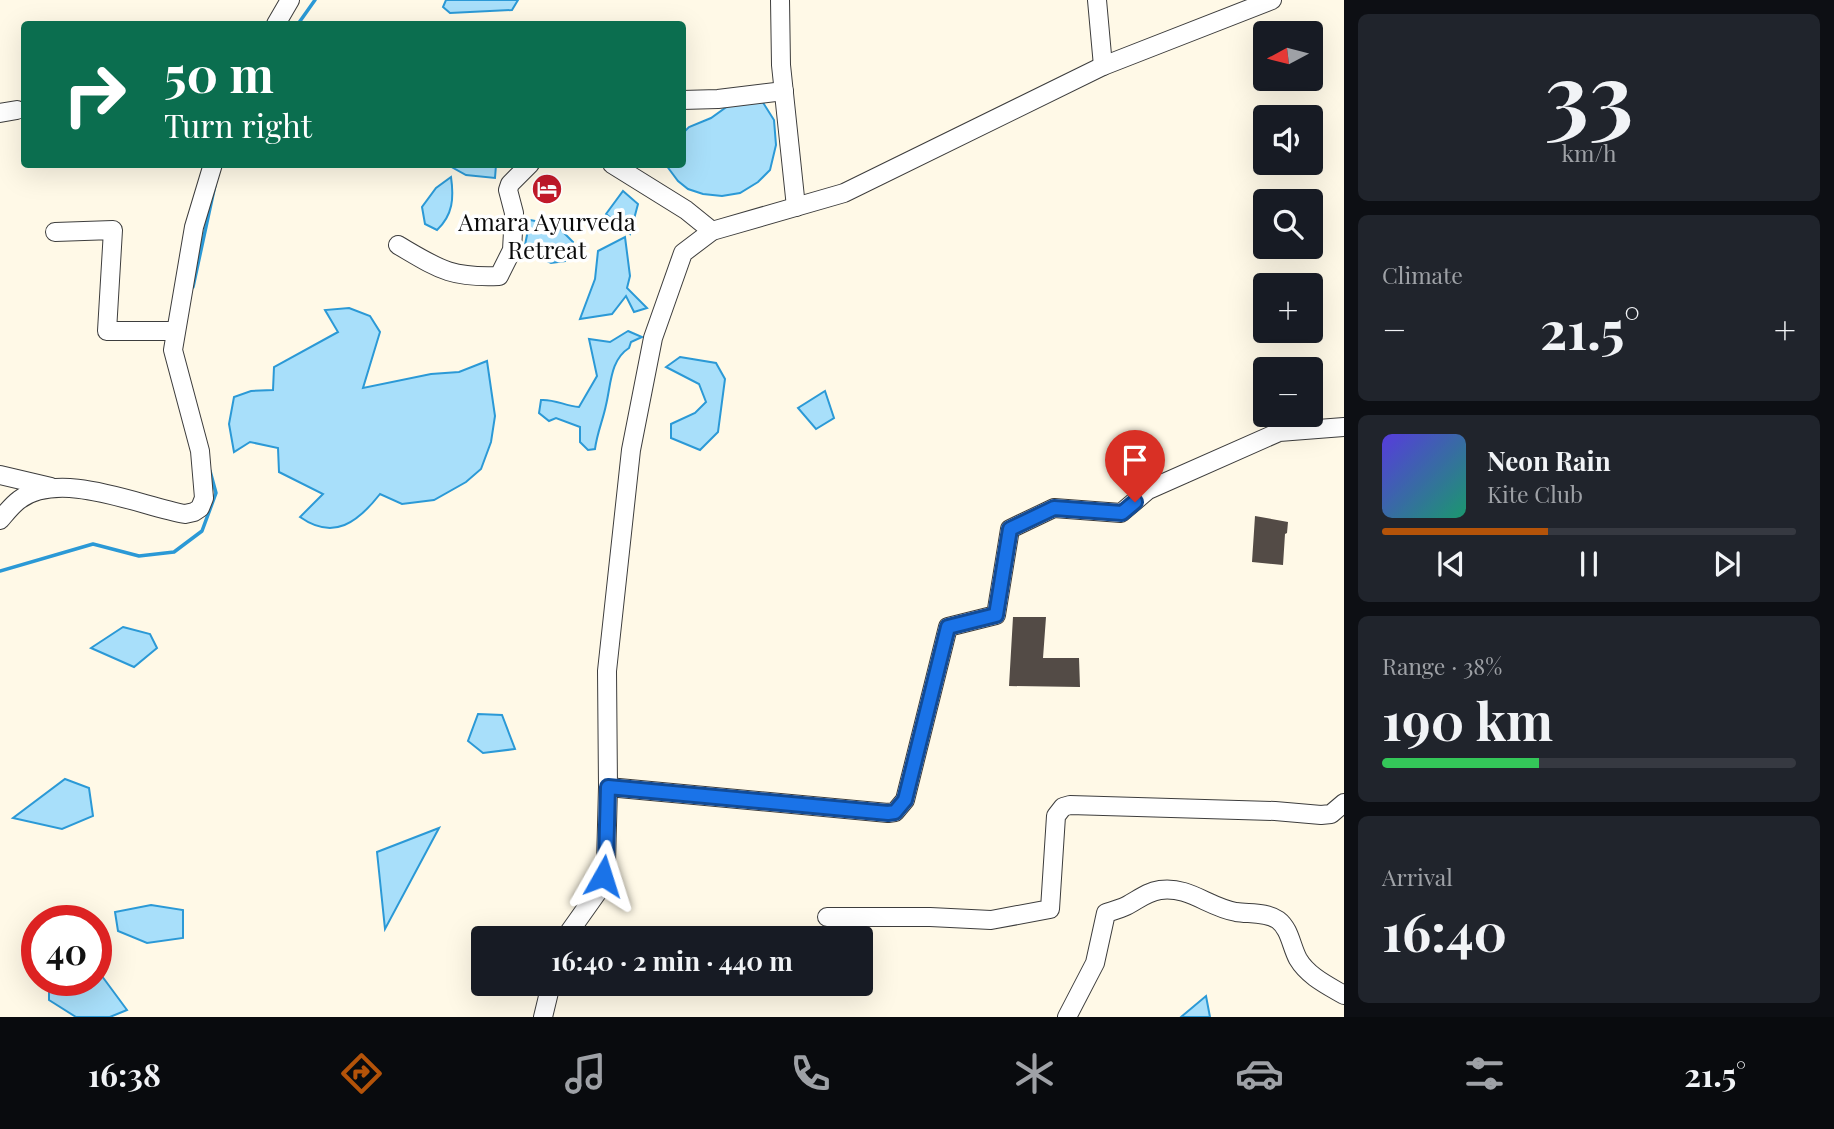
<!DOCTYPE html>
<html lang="en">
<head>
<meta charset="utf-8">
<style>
  :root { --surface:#171b24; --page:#20242c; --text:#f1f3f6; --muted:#9ea1a6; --line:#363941; --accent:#b45309 }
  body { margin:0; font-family:"Playfair Display",serif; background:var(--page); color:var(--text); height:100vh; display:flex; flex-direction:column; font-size:26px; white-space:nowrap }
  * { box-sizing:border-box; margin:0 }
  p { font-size:23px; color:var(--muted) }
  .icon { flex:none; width:38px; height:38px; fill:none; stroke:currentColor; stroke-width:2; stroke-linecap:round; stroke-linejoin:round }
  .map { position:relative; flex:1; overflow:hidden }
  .sheet { display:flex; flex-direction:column; gap:14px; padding:14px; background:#0d0f14; width:490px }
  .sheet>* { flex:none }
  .hud { position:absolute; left:21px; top:21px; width:665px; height:147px; border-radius:7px; box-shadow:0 7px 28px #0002; background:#0b6e4f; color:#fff; overflow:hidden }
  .needle { width:46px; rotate:263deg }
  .buttons { position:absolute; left:1253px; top:21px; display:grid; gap:14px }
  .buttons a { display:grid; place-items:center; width:70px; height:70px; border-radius:7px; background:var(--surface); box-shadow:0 7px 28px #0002; font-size:35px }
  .speed { position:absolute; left:21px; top:905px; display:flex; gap:14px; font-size:35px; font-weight:700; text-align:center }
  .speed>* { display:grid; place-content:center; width:91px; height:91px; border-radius:50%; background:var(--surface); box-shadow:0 7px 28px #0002; line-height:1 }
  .speed .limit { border:10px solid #d22; background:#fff; color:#111 }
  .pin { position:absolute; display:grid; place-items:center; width:60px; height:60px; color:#fff; margin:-72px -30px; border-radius:50% 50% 50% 0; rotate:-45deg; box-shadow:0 0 7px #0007 }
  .pin .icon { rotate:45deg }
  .me { position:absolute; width:77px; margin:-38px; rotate:6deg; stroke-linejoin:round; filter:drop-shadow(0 0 5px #0008) }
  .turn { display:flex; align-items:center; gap:24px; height:147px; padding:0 28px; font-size:32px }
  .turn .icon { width:91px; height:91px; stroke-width:2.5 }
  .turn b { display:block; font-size:49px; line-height:60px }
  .big { font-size:52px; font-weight:700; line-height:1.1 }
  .sheet .card { flex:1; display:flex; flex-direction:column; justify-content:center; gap:10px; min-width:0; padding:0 24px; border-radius:10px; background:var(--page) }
  .sheet .dial { align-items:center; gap:0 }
  .dial b { font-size:91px; line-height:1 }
  .song { display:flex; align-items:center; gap:21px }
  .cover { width:84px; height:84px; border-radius:10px; background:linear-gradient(135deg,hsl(250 70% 55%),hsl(160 70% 35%)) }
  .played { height:7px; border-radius:4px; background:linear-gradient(90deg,var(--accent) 40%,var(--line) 40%) }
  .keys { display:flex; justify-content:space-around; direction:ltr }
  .heat { display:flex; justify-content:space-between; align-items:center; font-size:38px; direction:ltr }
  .charge { height:10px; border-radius:5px; background:linear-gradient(90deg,#34c759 38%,var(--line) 0) }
  .trip { position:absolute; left:471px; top:926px; width:402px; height:70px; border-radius:7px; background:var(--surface); box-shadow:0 7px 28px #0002; font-weight:700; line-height:70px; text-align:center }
  .tab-bar { display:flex; height:112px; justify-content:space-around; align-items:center; background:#090b0e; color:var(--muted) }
  .tab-bar .icon { width:49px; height:49px }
  .tab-bar .selected { color:var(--accent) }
  .tab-bar b { font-size:32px; color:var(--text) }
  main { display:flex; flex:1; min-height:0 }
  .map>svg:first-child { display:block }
</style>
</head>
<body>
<main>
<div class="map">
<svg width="1344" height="1017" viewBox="0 0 1344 1017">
  <rect width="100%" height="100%" fill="#fff9e7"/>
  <g fill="#a8dffa" stroke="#2b99d6" stroke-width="2">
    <polygon points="446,0 518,0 512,10 450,13 443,7"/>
    <polygon points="762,101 774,120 776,145 770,170 758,182 740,193 722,196 703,194 688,189 678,181 666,165 682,164 683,133 689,127 711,118 732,103"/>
    <polygon points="448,165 496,165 495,178 466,175"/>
    <path d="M451,177C454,198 453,215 437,230L425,224L422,207L436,188Z"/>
    <polygon points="623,191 638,204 630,234 606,214"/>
    <polygon points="530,220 556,225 573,242 565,261 551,263 524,250"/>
    <polygon points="625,237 630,276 627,288 647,308 634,312 626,296 612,314 580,319 595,279 598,251"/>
    <path d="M349,308L370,316L380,332L363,388L431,374L459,372L487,361L495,416L491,442L481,469L466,482L434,500L402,504L380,494C358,522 334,541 300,517L323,494L279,472L278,448L250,442L234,452L229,424L234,397L251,391L273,390L274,367L338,332L325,310Z"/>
    <path d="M628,331L642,337L631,342L629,348C610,360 611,385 606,405C603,420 597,433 595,449L588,450L580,442V427L556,418L549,421L539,413L541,400C555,399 565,406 579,407L597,376L589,339L610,342Z"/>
    <polygon points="680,357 716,363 725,379 718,432 700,450 671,438 671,424 695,413 706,402 699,384 666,367"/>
    <polygon points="825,391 834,418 816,429 798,408"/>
    <polygon points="123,627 150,634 157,648 134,667 91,648"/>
    <polygon points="478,714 502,715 515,749 483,753 468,741"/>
    <polygon points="65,779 89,788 93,816 62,829 13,818"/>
    <polygon points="439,828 385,929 377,852"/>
    <polygon points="151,905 183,910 183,938 147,943 118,931 115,912"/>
    <polygon points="96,968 127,1010 110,1017 76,1017 49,1000 49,980 96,980"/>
    <polygon points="1206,996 1210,1017 1181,1017"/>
  </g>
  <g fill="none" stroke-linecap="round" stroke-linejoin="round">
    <g stroke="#2b99d6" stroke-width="3.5">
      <polyline points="298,24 315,0"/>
      <polyline points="193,287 215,185"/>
      <polyline points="0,571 93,544 139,556 174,552 202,531 216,493 210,471"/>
    </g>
  </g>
  <g fill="#534b46">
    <polygon points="1255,516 1288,522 1287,533 1285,534 1283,565 1252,562"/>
    <polygon points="1013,617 1046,617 1043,658 1079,658 1080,687 1009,686"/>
  </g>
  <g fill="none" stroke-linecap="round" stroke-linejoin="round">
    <g stroke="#3d3d3d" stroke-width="20">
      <g id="minor">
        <polyline points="780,0 781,65 796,207"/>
        <polyline points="1097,0 1103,66"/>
        <polyline points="276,24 290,0"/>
        <polyline points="682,100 718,99 784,91"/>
        <polyline points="0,113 17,110"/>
        <polyline points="612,164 686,210 712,231"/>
        <polyline points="55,232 113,230 107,331 175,331"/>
        <path d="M398,245C439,269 450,278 499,276L512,250L514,213L508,190L510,184L530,164"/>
        <polyline points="0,475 51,487"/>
        <path d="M0,520C6,513 12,505 19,500C60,469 140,506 185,514L194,512L200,508L204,498L200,451L173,350L194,227L213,164"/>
        <polyline points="608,787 888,813 895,812 905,800 948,627 996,615 1010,529 1054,508 1121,513 1148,490 1279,432 1344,427"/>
        <polyline points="827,917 930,917 991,920 1050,909 1056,816 1063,807 1070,805 1275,811 1321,815 1331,814 1344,803"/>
        <polyline points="565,938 599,890 606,863 608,787 607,671 631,450 653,338 683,253 712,231 844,193 1103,66 1272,0"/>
        <polyline points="543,1017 551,984"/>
        <path d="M1067,1017L1095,963L1106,913C1112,911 1120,909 1126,906C1138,900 1146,892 1160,890C1189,886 1208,907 1236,912C1249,914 1267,912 1278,920C1290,929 1291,946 1298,959C1308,976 1327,985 1344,995"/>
      </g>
    </g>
    <use href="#minor" stroke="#fff" stroke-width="18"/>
  </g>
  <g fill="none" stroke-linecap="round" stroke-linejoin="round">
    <g stroke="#114b97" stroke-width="18">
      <polyline id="route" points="603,876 606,863 608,787 888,813 895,812 905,800 948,627 996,615 1010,529 1054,508 1122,513 1135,502"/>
    </g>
    <use href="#route" stroke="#1a73e8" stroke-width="12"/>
  </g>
  <defs>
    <g id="hotel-disc" transform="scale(1.575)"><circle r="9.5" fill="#c21a2a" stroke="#fff"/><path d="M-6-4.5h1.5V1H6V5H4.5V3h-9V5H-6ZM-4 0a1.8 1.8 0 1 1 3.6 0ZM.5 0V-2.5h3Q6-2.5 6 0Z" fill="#fff"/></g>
  </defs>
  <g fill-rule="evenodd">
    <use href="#hotel-disc" x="547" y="189"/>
  </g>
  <g text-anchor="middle" stroke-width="7" stroke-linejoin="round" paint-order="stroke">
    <g font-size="24" fill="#0a0a0a" stroke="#fff">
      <text x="547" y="231">Amara Ayurveda<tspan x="547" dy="28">Retreat</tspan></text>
    </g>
  </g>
</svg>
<div class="buttons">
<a><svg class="needle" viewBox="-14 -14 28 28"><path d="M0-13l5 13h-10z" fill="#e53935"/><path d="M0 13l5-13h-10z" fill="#9ea1a6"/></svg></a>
<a><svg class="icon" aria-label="sound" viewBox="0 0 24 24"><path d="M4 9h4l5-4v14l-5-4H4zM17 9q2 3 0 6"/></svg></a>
<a><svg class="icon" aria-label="search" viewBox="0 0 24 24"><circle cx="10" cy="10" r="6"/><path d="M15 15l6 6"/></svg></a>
<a>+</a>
<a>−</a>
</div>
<div class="speed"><div class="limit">40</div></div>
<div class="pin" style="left:1135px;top:502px;background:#d93025"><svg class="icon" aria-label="arrive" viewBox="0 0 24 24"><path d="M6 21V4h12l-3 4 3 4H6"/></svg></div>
<svg class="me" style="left:603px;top:876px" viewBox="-20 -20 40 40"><path d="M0-17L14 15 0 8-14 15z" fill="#1a73e8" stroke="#fff" stroke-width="4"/></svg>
<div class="trip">16:40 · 2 min · 440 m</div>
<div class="hud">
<div class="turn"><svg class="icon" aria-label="right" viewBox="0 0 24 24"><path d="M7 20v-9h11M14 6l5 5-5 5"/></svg><div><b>50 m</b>Turn right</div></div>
</div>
</div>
<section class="sheet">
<div class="card dial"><b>33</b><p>km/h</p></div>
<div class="card"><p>Climate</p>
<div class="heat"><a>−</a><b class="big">21.5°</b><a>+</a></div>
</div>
<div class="card">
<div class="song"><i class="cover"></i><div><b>Neon Rain</b><p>Kite Club</p></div></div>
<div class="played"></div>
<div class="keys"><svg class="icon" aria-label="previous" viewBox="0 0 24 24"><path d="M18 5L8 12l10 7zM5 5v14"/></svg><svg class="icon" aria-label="pause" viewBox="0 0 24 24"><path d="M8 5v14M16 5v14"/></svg><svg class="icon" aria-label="next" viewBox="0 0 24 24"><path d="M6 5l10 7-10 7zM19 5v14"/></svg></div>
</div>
<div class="card"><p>Range · 38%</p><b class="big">190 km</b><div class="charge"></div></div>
<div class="card"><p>Arrival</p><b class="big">16:40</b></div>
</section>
</main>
<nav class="tab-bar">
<b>16:38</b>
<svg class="icon selected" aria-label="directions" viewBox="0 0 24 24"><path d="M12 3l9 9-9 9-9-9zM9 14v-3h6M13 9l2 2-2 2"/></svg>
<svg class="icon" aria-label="music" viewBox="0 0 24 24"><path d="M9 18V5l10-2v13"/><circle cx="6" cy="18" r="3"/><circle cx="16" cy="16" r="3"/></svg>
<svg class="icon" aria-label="phone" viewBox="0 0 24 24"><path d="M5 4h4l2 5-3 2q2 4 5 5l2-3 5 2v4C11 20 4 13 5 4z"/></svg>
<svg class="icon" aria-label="climate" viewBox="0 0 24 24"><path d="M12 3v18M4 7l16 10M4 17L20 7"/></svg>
<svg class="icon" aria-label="car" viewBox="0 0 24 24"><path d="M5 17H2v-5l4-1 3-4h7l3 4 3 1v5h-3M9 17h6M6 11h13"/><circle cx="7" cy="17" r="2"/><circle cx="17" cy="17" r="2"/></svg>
<svg class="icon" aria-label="filters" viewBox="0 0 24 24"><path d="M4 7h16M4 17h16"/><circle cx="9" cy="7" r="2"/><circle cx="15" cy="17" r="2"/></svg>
<b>21.5°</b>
</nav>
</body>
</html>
